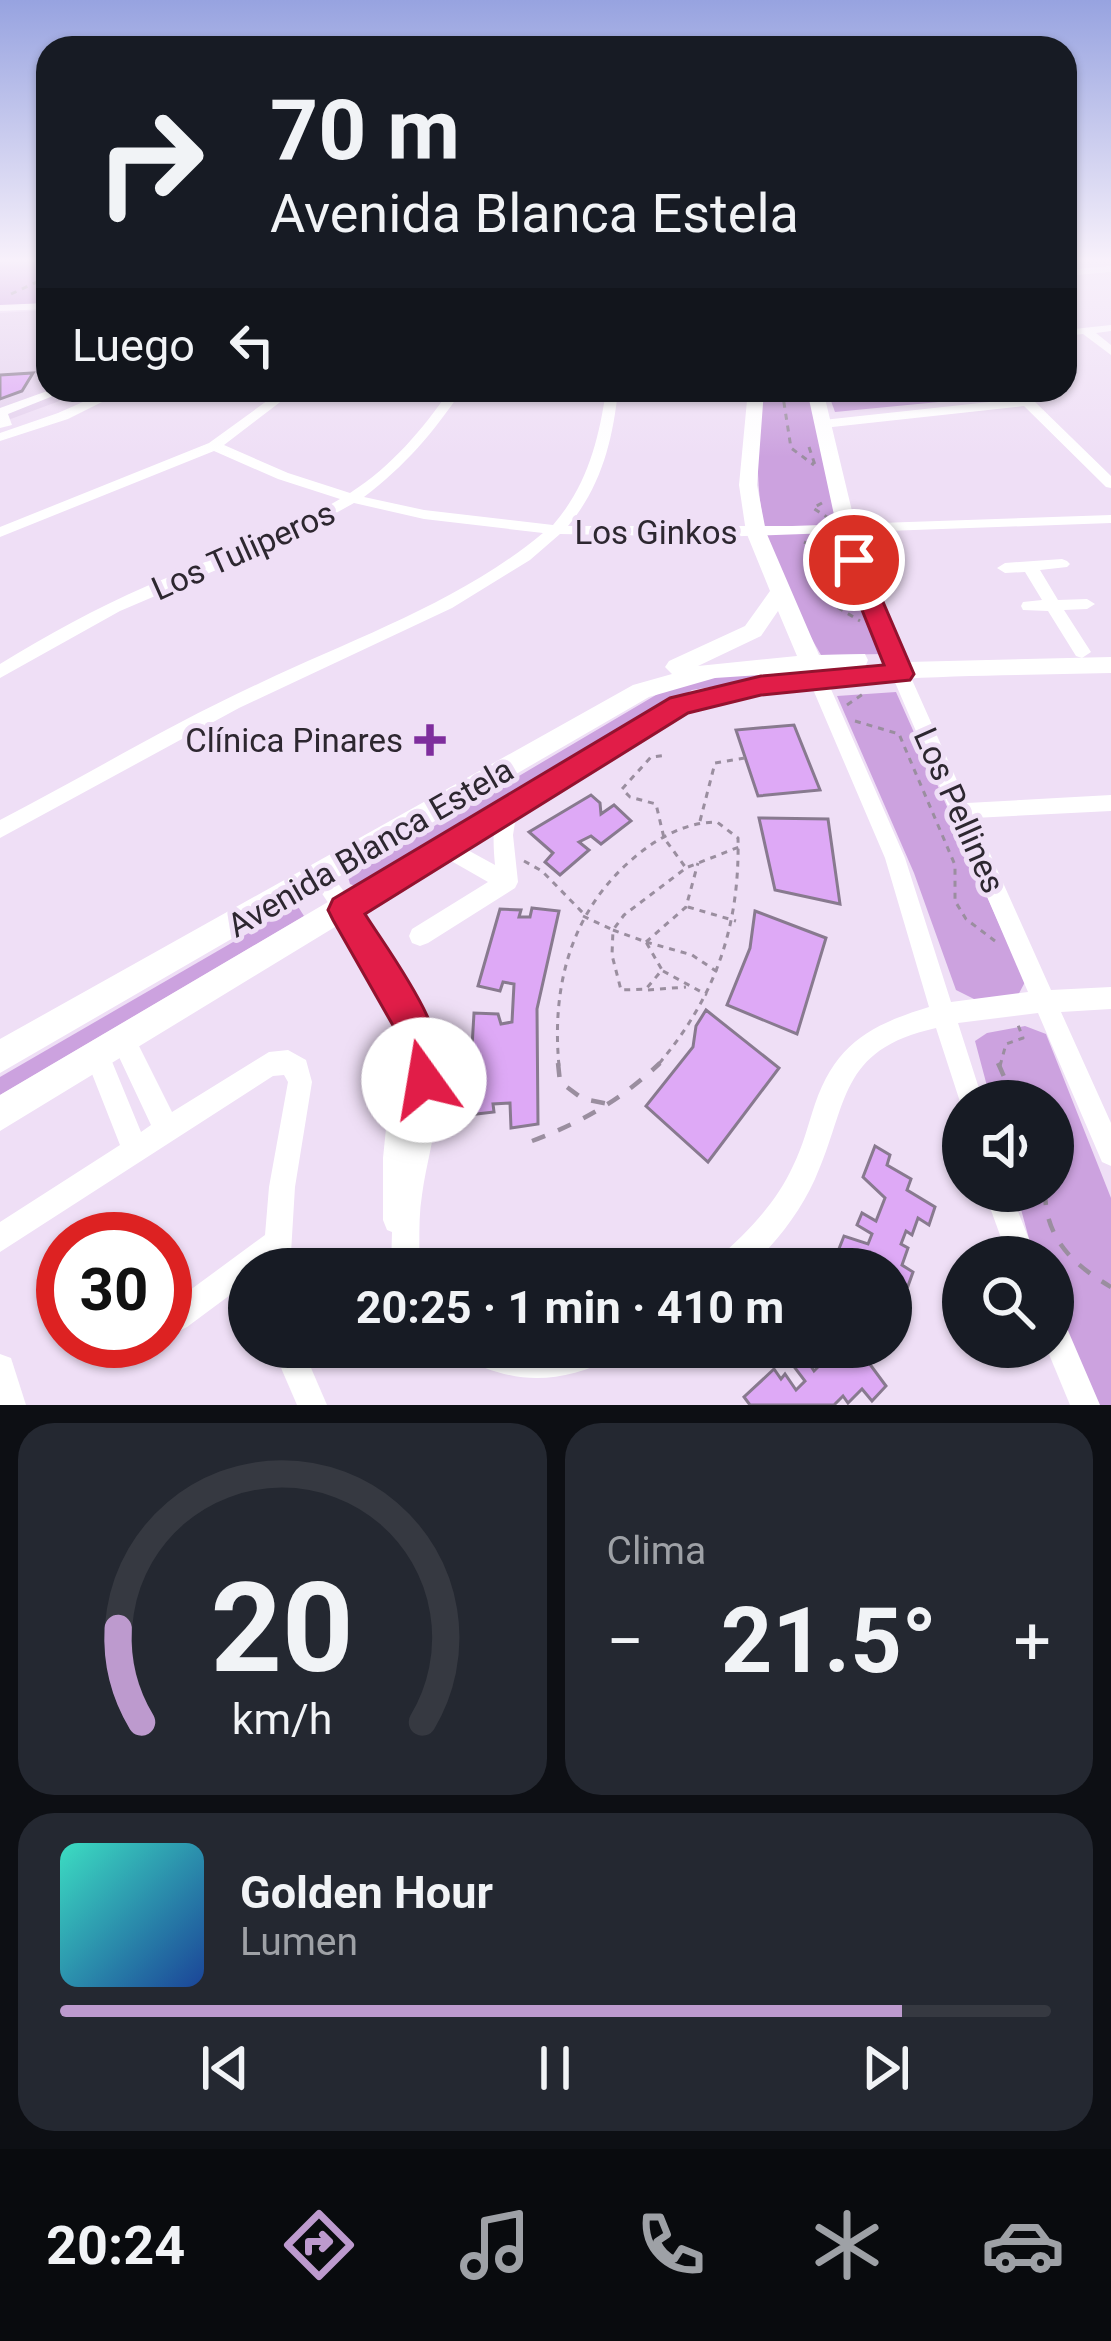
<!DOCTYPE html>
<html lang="es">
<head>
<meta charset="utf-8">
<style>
  :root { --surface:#171b24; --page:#242831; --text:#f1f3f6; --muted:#9ea1a6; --line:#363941; --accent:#bd9ace }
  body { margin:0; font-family:Roboto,sans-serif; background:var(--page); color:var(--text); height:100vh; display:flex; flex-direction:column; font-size:45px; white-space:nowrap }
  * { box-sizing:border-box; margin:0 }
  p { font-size:39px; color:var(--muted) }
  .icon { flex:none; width:66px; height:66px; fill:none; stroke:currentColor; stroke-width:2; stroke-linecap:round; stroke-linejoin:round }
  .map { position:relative; height:1405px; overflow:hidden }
  .drawer { display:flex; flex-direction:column; gap:18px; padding:18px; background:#0d0f14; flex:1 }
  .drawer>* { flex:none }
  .banner { position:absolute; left:36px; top:36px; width:1041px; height:366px; border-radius:36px; box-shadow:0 3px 9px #0004; background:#171b24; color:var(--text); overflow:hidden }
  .buttons { position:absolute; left:942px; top:1080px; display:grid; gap:24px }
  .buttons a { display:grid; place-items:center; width:132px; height:132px; border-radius:50%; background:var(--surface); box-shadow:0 3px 9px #0004; font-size:60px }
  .speed { position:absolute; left:36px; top:1212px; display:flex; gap:24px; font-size:60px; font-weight:700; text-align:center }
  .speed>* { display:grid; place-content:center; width:156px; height:156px; border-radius:50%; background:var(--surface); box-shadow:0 3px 9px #0004; line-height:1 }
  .speed .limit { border:18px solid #d22; background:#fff; color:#111 }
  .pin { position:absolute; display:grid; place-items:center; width:102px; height:102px; color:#fff; margin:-51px; border:6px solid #fff; border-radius:50%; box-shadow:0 3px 12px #0007 }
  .me { position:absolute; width:132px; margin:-66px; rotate:347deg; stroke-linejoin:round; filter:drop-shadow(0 0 9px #0008) }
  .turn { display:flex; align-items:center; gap:42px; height:252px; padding:0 36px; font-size:54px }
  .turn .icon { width:156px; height:156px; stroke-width:2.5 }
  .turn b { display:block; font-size:84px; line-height:102px }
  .then { display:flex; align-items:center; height:114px; padding:0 36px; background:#0003; gap:24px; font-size:45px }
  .big { font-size:90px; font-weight:700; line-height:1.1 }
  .drawer .card { flex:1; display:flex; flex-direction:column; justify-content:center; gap:18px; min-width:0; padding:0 42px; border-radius:36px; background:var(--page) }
  .drawer .dial { align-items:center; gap:0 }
  .dial svg { height:312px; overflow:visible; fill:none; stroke:var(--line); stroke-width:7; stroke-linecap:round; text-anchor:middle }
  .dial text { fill:var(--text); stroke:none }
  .song { display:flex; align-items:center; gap:36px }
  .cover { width:144px; height:144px; border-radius:18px; background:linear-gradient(135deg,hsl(170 70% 55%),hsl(220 70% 35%)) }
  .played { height:12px; border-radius:6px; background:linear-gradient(90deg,var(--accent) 85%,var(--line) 85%) }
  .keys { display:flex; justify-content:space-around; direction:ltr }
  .heat { display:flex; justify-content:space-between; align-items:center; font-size:66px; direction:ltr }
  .drawer .tiles { flex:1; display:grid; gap:18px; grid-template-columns:1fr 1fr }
  .card:last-child { grid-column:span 2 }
  .trip { position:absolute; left:228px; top:1248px; width:684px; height:120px; border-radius:60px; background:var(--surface); box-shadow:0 3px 9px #0004; font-weight:700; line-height:120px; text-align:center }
  .tab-bar { display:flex; height:192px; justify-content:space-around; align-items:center; background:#090b0e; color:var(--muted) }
  .tab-bar .icon { width:84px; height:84px }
  .tab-bar .on { color:var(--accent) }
  .tab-bar b { font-size:54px; color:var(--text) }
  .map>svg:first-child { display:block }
</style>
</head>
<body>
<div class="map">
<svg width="1111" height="1405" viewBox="0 0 1111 1405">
  <rect width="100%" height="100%" fill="#efdff6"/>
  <polygon fill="#e5d2ee" points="48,310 48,390 89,390 0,423 0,313"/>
  <g fill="#cca2df">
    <polygon points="0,260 48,260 48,303 0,306"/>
    <path d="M762,390H810L885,654L821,655C762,552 750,509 762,390Z"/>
    <polygon points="827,390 1006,390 1011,395 835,412"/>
    <polygon points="793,669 796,673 692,690 355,886 350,884 348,877 661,692 715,675"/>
    <polygon points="896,692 1025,982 1016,999 984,1004 956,990 914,873 837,696"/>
    <polygon points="297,905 304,916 0,1095 0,1077"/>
    <polygon points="1025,1026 1046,1034 1111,1198 1111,1405 1097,1405 1053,1302 1053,1257 1034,1257 1016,1191 1053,1191 1053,1101 991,1101 975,1041 987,1033"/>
  </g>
  <g fill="#dea9f6" stroke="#887a8f" stroke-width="3">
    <polygon points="33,373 22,391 0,399 0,375"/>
    <polygon points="794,725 820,790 758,796 736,730"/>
    <polygon points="591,795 600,803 601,814 614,805 631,821 601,844 591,836 579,842 589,850 560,875 545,862 553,853 529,832"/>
    <polygon points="759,818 828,819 840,904 775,890"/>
    <polygon points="532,908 559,911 537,1009 538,1124 511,1128 510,1103 493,1104 494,1112 468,1115 474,1013 498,1014 501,1024 512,1022 514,984 503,982 500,991 478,986 500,909 521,910 519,917 530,917"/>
    <polygon points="755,911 826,938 797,1034 727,1005 750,948"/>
    <polygon points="706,1010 779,1068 708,1162 646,1106 693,1047 696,1026"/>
    <polygon points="875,1146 890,1155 887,1165 911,1179 907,1190 935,1207 929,1225 918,1218 912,1235 906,1231 901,1244 908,1248 902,1265 913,1272 908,1286 891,1276 891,1269 831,1269 844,1236 868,1244 872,1234 857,1225 862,1213 876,1221 885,1198 863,1177"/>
    <polygon points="832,1347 871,1347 863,1355 886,1386 872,1401 862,1389 848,1403 843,1396 834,1405 750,1405 744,1397 774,1369 781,1379 785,1374 796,1390 805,1381 792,1364 803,1354 814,1371 834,1351"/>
  </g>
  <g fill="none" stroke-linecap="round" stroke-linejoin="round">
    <g stroke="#9a8e9f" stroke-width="3" stroke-dasharray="6 6" stroke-linecap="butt">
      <polyline points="11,294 48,277"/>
      <polyline points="782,390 791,448 814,465"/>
      <polyline points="809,447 815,465"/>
      <polyline points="822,503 813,508 827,517"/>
      <polyline points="804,542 834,555"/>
      <polyline points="839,577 832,586 832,604 860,621"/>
      <polyline points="847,705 866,692"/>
      <polyline points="855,721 899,734 955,865 955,901 966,919 995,941"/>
      <polyline points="700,821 715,763 745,758"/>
      <polyline points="524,861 542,871 583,913"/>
      <polyline points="688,867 739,847"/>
      <polyline points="688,907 736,921"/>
      <polyline points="583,916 613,930 624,915 686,868 664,838 656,804 630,797 622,789 651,757 667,755"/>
      <polygon points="613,930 646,942 662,970 646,989 621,990 612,955"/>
      <polyline points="646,942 692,955 719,973"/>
      <polyline points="646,942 686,907 698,863"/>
      <polyline points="663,971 707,995"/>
      <polyline points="648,990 686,987"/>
      <path d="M559,1066C551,982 573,905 641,852C663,835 689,822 717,822L738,838C740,927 715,998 657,1066"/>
      <polyline points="1000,1066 1006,1044 1023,1038 1018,1025"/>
    </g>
    <g stroke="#9a8e9f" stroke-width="4.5" stroke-dasharray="14 14" stroke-linecap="butt">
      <polyline points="558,1063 560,1082 583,1099 609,1104"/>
      <polyline points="998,1063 1006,1081 1025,1101"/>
      <polyline points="1053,1137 1053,1161"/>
      <path d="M532,1141C582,1122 621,1100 660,1063"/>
      <path d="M1045,1191C1045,1238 1072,1264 1111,1287"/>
    </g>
    <g fill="#fff" fill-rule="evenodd">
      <polygon points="1111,266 1111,272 1065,276 1065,270"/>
      <polygon points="48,303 48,309 0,311 0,305"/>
      <polygon points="1111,325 1111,331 1096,333 1111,345 1111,355 1083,334 1065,336 1065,330"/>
      <polygon points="50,390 68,390 8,414 12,425 0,428 0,408"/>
      <polygon points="110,390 126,390 68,419 0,441 0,433 58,413"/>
      <path d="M282,390H296L224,445L288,473L350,493C392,466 422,430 450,390H462C434,432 405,466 364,497L424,510L553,525C587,486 599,440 606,390H618C613,440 601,487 568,526H792L1111,515V523L718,537L560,534L530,560L452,608L239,708L0,838V820C87,775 171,724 260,683C357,637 460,602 543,533L424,519L354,503L289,539L120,611L0,678V664C47,635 96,608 147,586C212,558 279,536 340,499L278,479L214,451L0,537V527L209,443Z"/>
      <polygon points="1009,390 1022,390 1032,399 1111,476 1111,488 1106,487 1024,406 823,428 817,424 823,420 1017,399"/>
      <polygon points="1062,559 1067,561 1070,564 1067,567 1040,570 1058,600 1087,599 1095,604 1087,609 1064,610 1091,652 1082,658 1076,656 1048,611 1023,610 1021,606 1023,602 1042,600 1025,572 1005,573 997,568 1005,563"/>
      <path d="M900,667L909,673L967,803L1111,795V811L974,818L1051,990L1111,987V1009L1061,1012L1111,1123V1166L1102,1162L1038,1013L958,1023L983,1101H963V1111L936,1028C837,1050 849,1104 815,1179C799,1214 776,1243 748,1269H713L717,1259C748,1232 776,1203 793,1166C803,1146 808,1125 815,1104C836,1044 870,1025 929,1007L885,858L809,680L812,676H824L827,680L905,858L951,1002L1028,992L891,673Z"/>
      <path d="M507,802L514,804L517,810L513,835L518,882L515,888L428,943L420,946L412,943L409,936L412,929L488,882L439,854L436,848L439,842L446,839L453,842L495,865C493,844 492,824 500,804Z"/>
      <path d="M322,868L329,871C379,940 437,1013 437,1103C436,1134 426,1164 422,1195C418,1219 420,1244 419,1269H391L392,1232L387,1230L383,1220V1158L397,1020L368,963L315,883L311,877L315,871Z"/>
      <polygon points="123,1028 132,1032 172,1112 269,1052 288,1050 306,1060 312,1082 295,1187 290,1269 249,1269 249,1281 187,1327 177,1332 167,1327 167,1307 265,1235 269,1187 288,1082 284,1075 273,1076 0,1252 0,1222 120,1145 85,1056 88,1047 97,1044 106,1047 141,1132 151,1125 111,1040 114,1032"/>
      <polygon points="984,1191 1010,1191 1036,1257 1008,1257"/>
      <polygon points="1053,1314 1063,1319 1100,1405 1070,1405 1046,1347 1053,1347"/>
      <polygon points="272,1347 302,1347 327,1405 297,1405"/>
      <path d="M455,1347L538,1349L622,1347L617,1357C558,1384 518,1386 460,1357Z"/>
      <polygon points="0,1354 11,1358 26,1405 0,1405"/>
    </g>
    <path fill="#fff" fill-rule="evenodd" d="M748,390H764L757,485L766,532L819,655L865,654L868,660L866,665L885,664L844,561L807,390H823L864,561L907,662L1111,657V673C969,677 826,672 688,712L0,1131V1095L671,700L728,684L789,673L715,678L649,697L0,1073V1039L633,685L672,674L665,667L669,661L745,626L770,591L746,532L739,485ZM778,611L797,656L698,666L761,636Z"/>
  </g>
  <linearGradient id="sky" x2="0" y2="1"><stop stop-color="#97a3e0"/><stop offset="0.57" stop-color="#f8f1fb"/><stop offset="1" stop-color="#f8f1fb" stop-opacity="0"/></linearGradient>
  <rect width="1111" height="457" fill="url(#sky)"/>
  <path fill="#e11d48" stroke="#92132f" stroke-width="3" d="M854,553L865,560L914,674L910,680L761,695L688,713L365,914C392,957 459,1042 438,1093L424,1098L411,1093L399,1036L333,920L328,910L333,899L670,698L761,676L884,665L842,560Z"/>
  <path fill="#7e2d9d" stroke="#efdff6" stroke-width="4.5" d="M424 722h12v12h12v12h-12v12h-12v-12h-12v-12h12z"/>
  <g text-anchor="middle" stroke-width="10" stroke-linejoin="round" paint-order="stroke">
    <g font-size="33" fill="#2d2730" stroke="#efdff6">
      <text x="656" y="544">Los Ginkos</text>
      <text transform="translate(243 550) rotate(-24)" y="12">Los Tuliperos</text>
      <text transform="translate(960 810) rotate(66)" y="12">Los Pellines</text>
      <text transform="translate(370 847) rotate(-30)" y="12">Avenida Blanca Estela</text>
    </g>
    <g font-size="33" fill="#2d2730" stroke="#efdff6" text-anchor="end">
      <text x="403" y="752">Clínica Pinares</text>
    </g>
  </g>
</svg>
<div class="buttons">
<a><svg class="icon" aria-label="sound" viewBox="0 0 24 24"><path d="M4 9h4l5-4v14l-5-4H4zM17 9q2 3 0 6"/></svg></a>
<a><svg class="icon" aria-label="search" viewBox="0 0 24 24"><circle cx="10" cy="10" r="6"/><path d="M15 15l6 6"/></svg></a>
</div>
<div class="speed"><div class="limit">30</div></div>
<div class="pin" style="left:854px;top:560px;background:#d93025"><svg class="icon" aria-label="arrive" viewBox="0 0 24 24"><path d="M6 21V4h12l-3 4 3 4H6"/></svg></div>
<svg class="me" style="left:424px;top:1080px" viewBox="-20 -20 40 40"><circle r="19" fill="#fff"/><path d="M0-13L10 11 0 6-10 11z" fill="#e11d48"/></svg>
<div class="trip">20:25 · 1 min · 410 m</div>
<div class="banner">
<div class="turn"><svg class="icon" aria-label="right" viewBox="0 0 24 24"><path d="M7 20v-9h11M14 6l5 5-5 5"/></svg><div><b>70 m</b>Avenida Blanca Estela</div></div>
<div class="then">Luego<svg class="icon" aria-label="left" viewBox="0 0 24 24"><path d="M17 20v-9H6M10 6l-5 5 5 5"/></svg></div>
</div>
</div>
<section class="drawer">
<div class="tiles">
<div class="card dial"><svg viewBox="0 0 100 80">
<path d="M14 69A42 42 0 1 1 86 69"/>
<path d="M14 69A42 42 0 0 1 8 45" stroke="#bd9ace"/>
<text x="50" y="56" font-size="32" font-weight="700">20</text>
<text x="50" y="72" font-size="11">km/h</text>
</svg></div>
<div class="card"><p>Clima</p>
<div class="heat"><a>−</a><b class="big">21.5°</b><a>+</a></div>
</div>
<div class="card">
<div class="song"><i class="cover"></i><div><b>Golden Hour</b><p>Lumen</p></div></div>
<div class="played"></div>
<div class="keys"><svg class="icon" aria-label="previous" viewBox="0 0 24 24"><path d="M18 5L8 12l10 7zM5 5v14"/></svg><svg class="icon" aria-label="pause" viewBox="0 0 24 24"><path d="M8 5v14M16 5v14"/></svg><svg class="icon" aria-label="next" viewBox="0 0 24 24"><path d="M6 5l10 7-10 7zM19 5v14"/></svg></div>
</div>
</div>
</section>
<nav class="tab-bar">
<b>20:24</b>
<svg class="icon on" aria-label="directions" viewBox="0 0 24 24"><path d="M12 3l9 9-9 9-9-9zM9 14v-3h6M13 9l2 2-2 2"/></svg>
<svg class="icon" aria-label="music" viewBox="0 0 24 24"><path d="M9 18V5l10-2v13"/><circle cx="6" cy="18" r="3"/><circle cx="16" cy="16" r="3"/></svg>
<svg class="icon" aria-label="phone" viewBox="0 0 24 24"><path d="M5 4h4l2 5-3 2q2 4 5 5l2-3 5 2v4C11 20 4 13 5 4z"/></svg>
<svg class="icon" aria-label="climate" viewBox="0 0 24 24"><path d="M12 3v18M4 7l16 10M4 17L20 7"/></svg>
<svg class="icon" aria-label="car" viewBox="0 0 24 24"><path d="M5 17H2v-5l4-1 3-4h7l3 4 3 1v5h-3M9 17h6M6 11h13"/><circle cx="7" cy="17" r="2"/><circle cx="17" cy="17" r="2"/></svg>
</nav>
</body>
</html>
